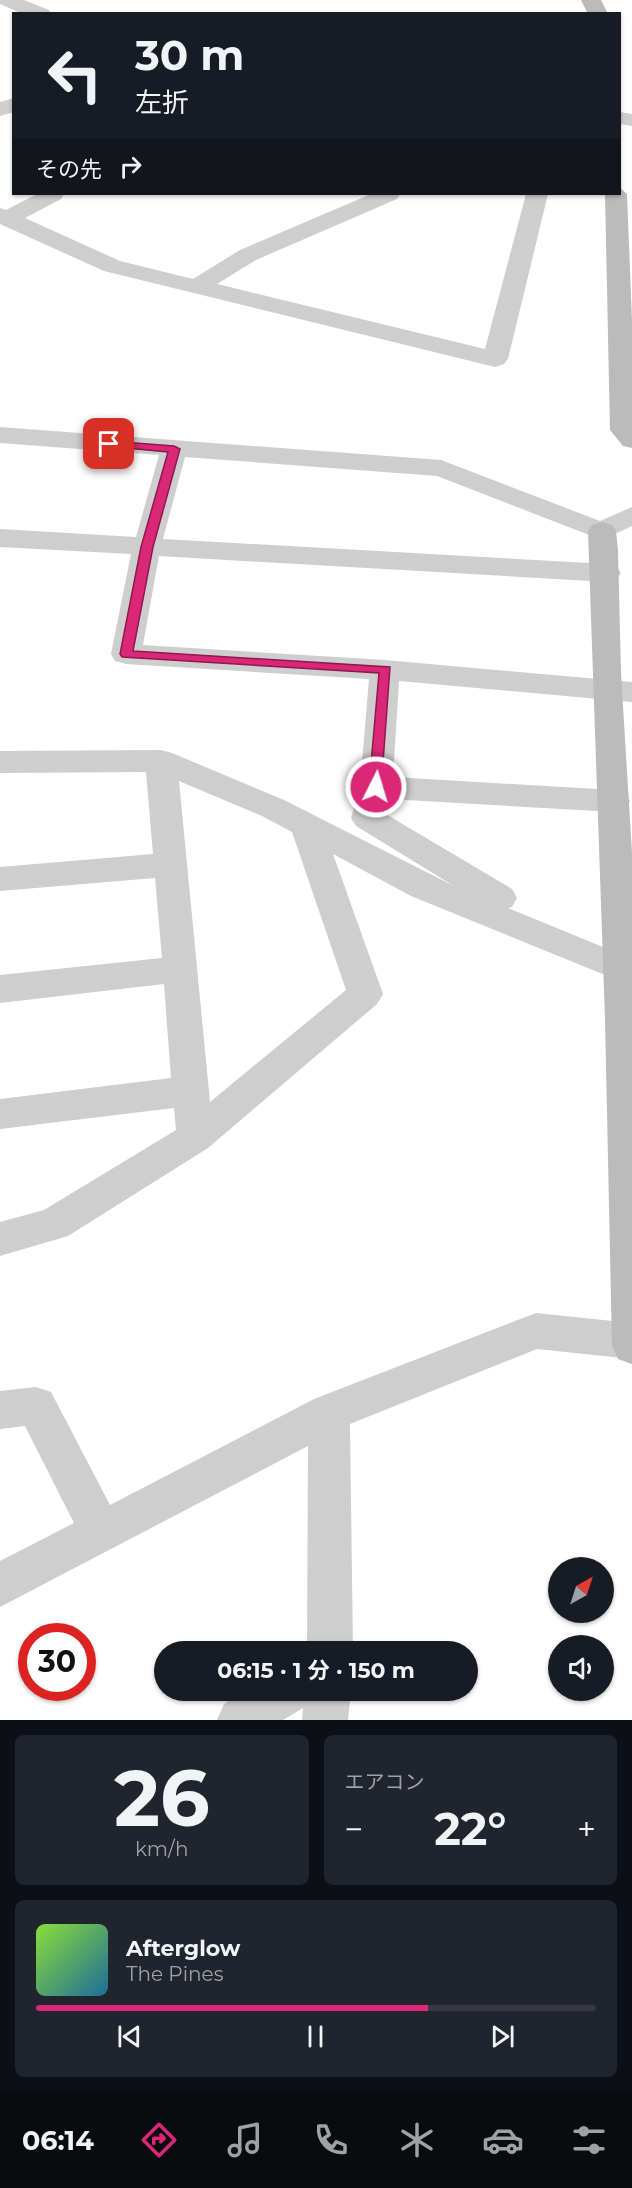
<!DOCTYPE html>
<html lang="ja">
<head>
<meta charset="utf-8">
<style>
  :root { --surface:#171b24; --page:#20242c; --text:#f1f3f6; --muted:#9ea1a6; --line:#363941; --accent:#db2777 }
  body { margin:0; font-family:Montserrat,"Noto Sans JP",sans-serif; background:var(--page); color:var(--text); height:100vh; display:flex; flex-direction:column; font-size:22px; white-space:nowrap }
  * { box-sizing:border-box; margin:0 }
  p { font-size:20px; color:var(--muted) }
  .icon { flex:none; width:33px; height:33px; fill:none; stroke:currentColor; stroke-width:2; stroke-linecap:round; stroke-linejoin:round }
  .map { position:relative; height:1720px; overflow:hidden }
  .drawer { display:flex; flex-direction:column; gap:15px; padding:15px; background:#0d0f14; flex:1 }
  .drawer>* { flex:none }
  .hud { position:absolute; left:12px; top:12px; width:609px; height:183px; border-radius:0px; box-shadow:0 2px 4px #0004; background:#171b24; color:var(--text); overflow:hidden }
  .needle { width:39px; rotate:39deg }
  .tools { position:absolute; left:548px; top:1557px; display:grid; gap:12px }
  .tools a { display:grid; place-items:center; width:66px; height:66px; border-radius:50%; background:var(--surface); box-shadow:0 2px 4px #0004; font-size:30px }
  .speed { position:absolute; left:18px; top:1623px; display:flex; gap:12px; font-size:30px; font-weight:700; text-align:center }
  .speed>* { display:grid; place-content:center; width:78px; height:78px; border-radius:50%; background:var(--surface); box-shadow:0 2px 4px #0004; line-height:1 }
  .speed .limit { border:9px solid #d22; background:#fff; color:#111 }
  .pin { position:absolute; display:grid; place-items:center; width:51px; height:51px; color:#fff; margin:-26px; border-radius:12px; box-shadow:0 3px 9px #0006 }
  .me { position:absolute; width:66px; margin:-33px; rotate:5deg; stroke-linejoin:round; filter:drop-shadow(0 0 4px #0008) }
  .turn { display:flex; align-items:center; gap:21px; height:126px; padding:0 24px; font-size:27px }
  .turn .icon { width:78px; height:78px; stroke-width:2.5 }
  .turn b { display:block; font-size:42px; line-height:51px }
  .then { display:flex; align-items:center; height:57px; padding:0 24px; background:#0003; gap:12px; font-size:22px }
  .big { font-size:45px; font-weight:700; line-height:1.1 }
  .drawer .tile { flex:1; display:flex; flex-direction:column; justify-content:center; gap:9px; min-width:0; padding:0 21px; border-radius:9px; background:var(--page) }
  .drawer .dial { align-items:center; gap:0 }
  .dial b { font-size:78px; line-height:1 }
  .song { display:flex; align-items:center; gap:18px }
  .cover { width:72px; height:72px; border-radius:9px; background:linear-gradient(135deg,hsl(90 70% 55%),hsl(200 70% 35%)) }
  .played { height:6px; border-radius:3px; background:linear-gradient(90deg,var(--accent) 70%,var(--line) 70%) }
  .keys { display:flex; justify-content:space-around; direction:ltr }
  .heat { display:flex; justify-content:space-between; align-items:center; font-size:33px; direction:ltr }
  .drawer .tiles { flex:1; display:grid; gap:15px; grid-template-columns:1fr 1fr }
  .tile:last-child { grid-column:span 2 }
  .trip { position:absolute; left:154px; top:1641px; width:324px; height:60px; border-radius:30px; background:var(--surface); box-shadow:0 2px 4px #0004; font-weight:700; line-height:60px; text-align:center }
  .tabs { display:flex; height:96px; justify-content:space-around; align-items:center; background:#090b0e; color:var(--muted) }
  .tabs .icon { width:42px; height:42px }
  .tabs .active { color:var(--accent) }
  .tabs b { font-size:27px; color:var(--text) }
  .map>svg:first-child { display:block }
</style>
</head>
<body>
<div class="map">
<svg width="632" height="1720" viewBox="0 0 632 1720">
  <rect width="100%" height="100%" fill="#fff"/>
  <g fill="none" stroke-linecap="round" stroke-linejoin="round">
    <g fill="#cecece" fill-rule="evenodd">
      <polygon points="0,0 24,0 49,10 51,14 23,14 0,4"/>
      <polygon points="14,98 14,112 0,116 0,102"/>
      <polygon points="620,112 632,114 632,126 620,124"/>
      <polygon points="37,194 64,194 61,199 25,218 120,261 193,279 240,250 371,194 400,194 397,199 256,260 217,284 485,349 526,194 548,194 508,359 504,364 495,367 104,271 0,224 0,208 6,210"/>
      <path d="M0,427L441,460L600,521L632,507V526L602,540L437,476L185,457L163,539L607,564L617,567L621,573L617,579L607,582L159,556L143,645L385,660L632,682V702L399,681L393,777L614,790L625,793L630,801L625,809L614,812L389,799L384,813L512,889L517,898L512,907L508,908L632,959V986L411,896L333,854L383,994L377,1004L208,1148L68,1236L0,1256V1222L44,1210L176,1130L174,1108L0,1129V1099L171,1078L164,984L0,1003V975L162,958L155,878L0,891V867L153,854L146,772L0,773V751L161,750L172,753L284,800L454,886L356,826L351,818L360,787L369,679L126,664L115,661L111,654L131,554L0,547V529L136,537L159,455L0,443ZM179,781L262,816L292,832L346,990L210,1102Z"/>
      <polygon points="536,1313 632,1323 632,1359 537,1349 350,1424 353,1652 307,1652 308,1446 0,1607 0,1561 74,1523 25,1426 0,1429 0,1391 36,1387 51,1392 110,1505 314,1399"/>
      <polygon points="245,1690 351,1690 348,1720 302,1720 303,1708 283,1720 217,1720 224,1704"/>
    </g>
    <g fill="#bbb" fill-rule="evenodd">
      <polygon points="581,0 601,0 608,14 588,14"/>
      <polygon points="620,188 627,194 632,321 632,448 623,446 610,430 605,194 620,194"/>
      <polygon points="602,522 612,525 616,531 618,551 621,673 632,853 632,1364 618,1359 612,1346 605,1019 588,531 592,525"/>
    </g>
  </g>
  <polygon fill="#db2777" stroke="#8e194d" stroke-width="1.5" points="109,441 174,446 180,449 153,547 133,651 390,667 381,790 376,791 369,787 379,673 122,657 120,654 141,547 168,452 105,446 105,442"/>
</svg>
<div class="tools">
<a><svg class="needle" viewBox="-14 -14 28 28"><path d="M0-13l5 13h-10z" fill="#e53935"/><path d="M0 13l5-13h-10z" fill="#9ea1a6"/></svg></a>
<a><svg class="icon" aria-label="sound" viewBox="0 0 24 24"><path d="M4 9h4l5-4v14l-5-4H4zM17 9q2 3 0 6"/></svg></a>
</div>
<div class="speed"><div class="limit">30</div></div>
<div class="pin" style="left:109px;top:444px;background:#d93025"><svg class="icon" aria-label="arrive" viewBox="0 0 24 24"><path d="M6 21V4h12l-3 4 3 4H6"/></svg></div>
<svg class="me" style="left:376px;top:787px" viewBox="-20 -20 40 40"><circle r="17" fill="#db2777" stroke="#fff" stroke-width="3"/><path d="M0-11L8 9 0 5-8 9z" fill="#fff"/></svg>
<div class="trip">06:15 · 1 分 · 150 m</div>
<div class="hud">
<div class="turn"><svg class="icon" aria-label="left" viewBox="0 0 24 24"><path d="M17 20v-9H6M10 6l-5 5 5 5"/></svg><div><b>30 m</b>左折</div></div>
<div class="then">その先<svg class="icon" aria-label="right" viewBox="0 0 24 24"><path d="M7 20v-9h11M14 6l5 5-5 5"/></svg></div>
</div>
</div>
<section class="drawer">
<div class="tiles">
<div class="tile dial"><b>26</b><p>km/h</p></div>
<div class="tile"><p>エアコン</p>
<div class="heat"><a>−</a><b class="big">22°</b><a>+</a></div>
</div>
<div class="tile">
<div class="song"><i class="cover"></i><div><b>Afterglow</b><p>The Pines</p></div></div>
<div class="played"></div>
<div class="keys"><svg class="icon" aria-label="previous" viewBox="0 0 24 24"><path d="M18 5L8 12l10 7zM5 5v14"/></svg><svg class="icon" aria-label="pause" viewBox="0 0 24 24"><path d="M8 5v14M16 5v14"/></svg><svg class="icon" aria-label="next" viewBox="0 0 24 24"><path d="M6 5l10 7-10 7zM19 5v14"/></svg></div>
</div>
</div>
</section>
<nav class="tabs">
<b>06:14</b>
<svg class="icon active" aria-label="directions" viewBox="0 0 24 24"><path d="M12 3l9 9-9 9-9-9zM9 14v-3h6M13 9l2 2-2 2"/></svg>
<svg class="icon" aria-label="music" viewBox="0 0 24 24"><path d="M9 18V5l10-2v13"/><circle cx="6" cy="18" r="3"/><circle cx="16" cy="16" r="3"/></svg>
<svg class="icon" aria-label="phone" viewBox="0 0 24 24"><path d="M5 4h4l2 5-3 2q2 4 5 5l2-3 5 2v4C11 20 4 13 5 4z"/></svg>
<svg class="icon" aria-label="climate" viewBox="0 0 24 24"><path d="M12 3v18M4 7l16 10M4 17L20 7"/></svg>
<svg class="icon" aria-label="car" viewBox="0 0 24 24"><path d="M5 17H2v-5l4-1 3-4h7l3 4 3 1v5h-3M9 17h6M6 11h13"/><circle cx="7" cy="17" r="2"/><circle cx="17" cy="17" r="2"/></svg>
<svg class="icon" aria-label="filters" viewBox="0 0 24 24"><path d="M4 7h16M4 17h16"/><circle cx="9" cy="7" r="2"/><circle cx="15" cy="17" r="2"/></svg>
</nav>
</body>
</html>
